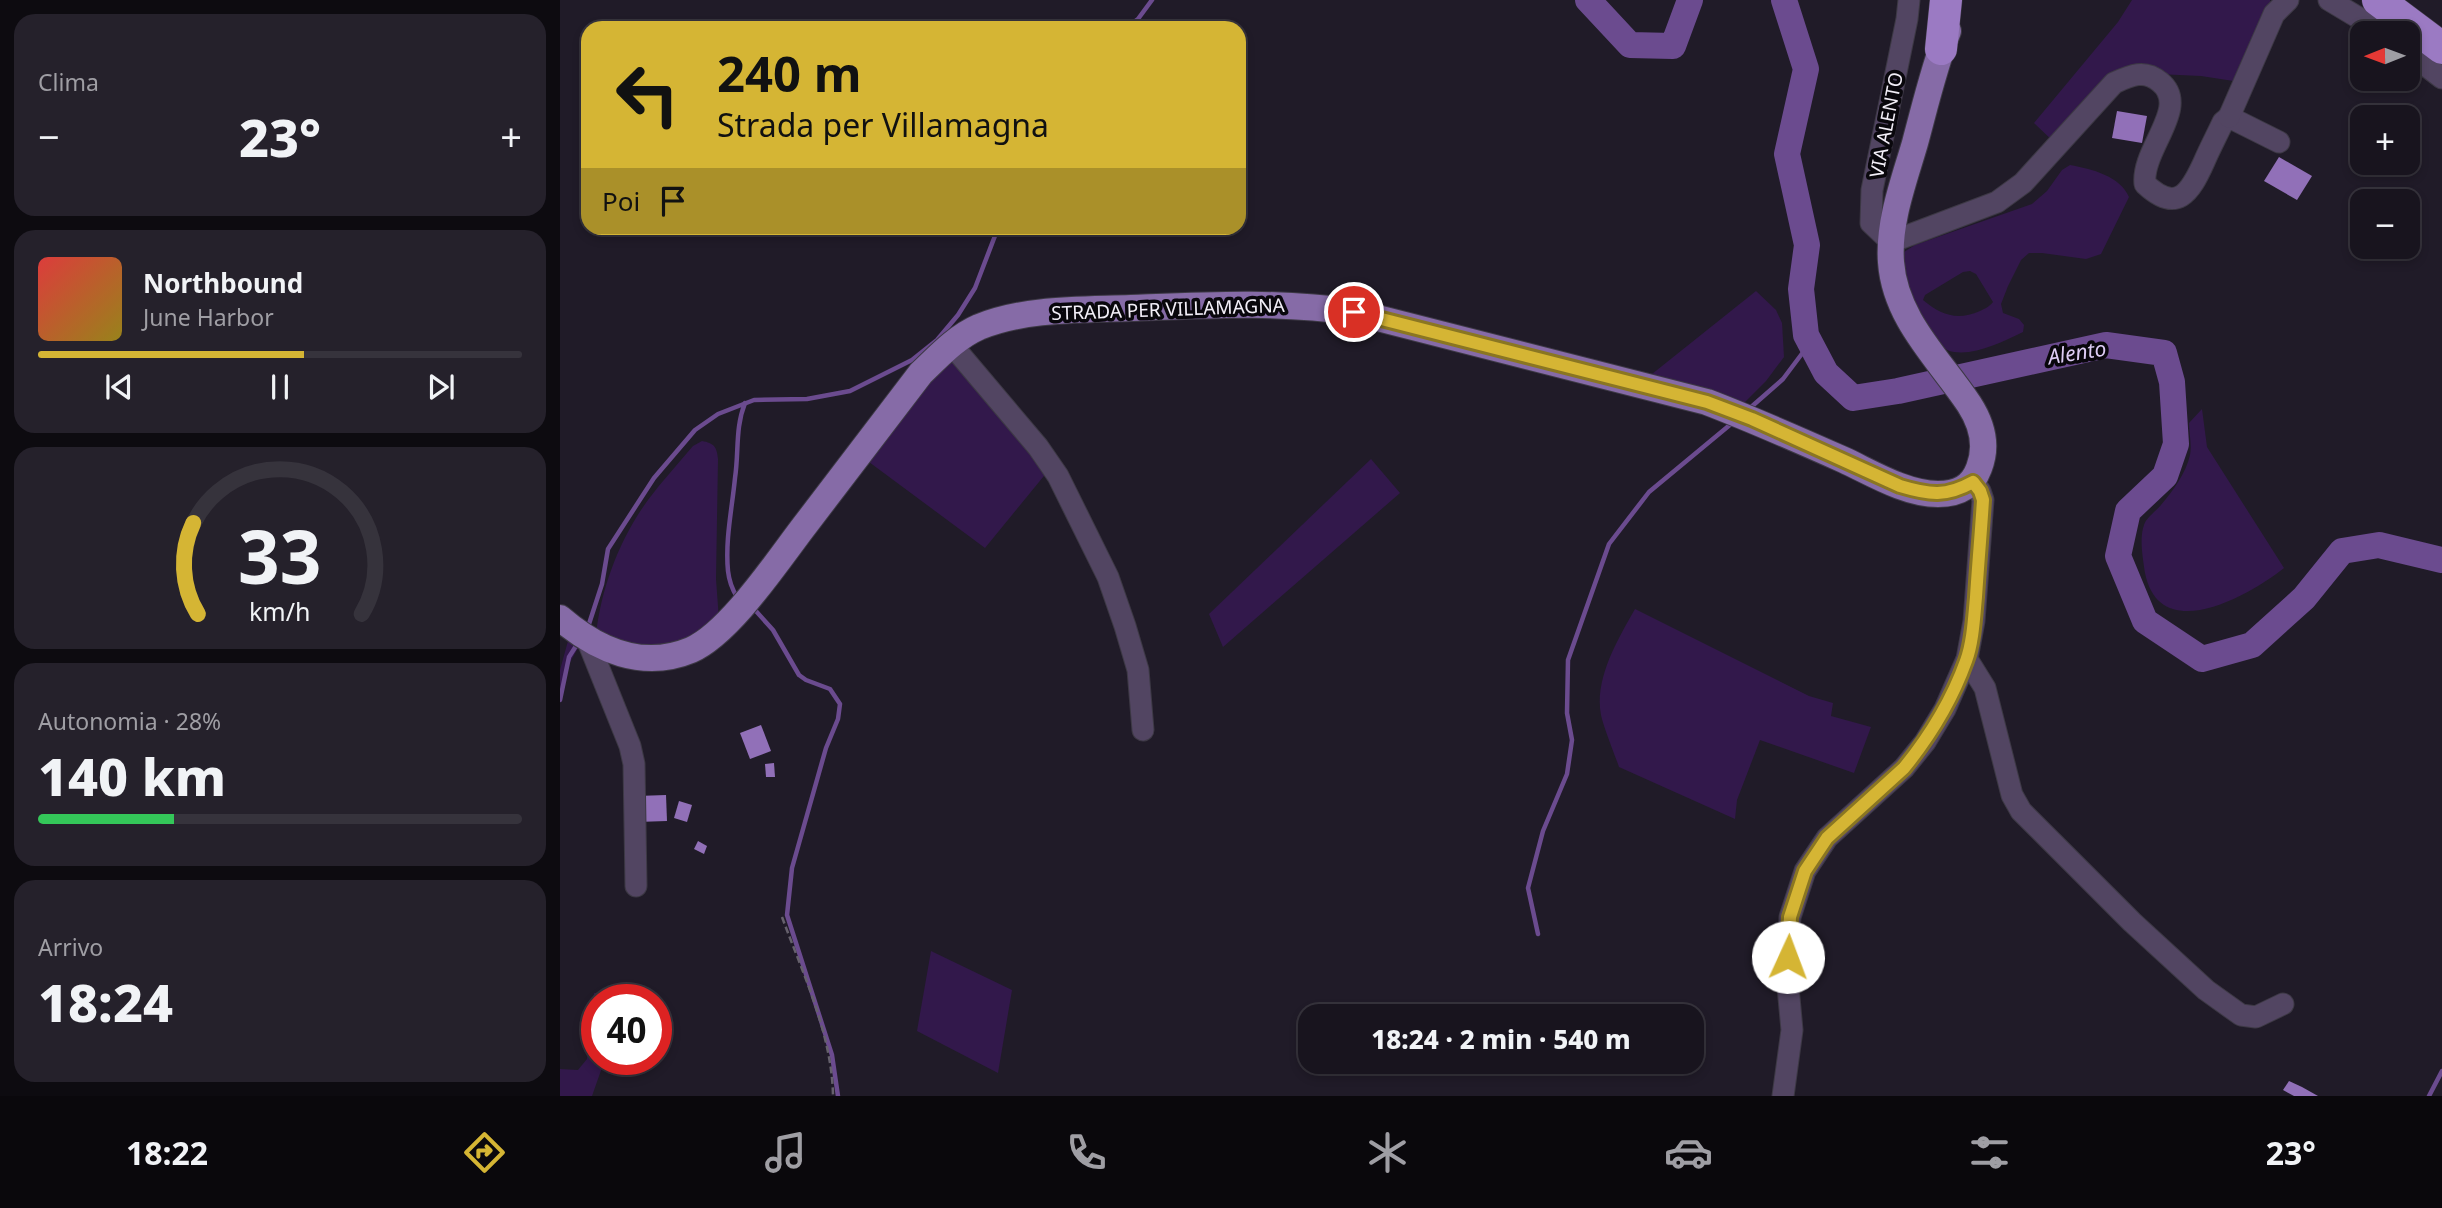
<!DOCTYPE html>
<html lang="it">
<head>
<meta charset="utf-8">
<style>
  :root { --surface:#18141e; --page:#25212b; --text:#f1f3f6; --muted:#9f9ea4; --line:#36333c; --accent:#d5b534 }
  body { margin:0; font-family:"Noto Sans",sans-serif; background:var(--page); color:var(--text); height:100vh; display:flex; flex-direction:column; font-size:26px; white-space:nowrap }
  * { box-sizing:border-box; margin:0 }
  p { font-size:23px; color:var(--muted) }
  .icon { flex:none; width:38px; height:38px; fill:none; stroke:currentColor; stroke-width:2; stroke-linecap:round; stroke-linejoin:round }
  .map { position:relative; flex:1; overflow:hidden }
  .side { display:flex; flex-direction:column; gap:14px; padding:14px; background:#0d0b10; width:560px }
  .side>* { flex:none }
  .top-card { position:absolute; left:21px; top:21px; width:665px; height:214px; border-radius:21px; box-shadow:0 4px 10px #0003,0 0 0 2px var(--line); background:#d5b534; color:#111; overflow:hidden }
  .needle { width:46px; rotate:269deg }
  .controls { position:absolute; left:1790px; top:21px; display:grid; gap:14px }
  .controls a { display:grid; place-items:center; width:70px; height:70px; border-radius:14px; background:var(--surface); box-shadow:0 4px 10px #0003,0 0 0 2px var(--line); font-size:35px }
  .speed { position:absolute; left:21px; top:984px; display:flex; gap:14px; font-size:35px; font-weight:700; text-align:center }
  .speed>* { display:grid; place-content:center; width:91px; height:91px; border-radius:50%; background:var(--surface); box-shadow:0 4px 10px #0003,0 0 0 2px var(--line); line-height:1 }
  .speed .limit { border:10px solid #d22; background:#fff; color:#111 }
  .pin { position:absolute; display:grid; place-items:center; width:60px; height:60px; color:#fff; margin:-30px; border:4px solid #fff; border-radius:50%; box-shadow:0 2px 7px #0007 }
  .me { position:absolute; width:77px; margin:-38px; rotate:2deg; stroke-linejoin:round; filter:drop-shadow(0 0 5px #0008) }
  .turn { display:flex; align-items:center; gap:24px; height:147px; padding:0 21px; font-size:32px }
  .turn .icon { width:91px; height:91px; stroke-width:2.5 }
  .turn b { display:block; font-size:49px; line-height:60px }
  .then { display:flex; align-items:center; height:66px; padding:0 21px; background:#0003; gap:14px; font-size:26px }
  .big { font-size:52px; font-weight:800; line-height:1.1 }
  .side .tile { flex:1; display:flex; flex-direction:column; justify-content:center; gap:10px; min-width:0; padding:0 24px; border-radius:21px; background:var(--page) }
  .side .dial { align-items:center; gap:0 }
  .dial svg { height:182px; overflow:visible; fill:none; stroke:var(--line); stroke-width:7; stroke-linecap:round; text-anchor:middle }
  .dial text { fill:var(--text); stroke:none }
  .song { display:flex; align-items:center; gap:21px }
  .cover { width:84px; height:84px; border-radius:10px; background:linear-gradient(135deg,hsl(0 70% 55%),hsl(50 70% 35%)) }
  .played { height:7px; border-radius:4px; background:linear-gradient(90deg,var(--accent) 55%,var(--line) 55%) }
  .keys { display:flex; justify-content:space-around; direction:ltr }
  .heat { display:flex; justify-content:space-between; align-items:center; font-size:38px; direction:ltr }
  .charge { height:10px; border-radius:5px; background:linear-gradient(90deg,#34c759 28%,var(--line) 0) }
  .trip { position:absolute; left:738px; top:1004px; width:406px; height:70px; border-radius:21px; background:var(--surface); box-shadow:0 4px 10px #0003,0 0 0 2px var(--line); font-weight:800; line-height:70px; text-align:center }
  .tabs { display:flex; height:112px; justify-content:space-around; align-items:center; background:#0a080c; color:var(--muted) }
  .tabs .icon { width:49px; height:49px }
  .tabs .active { color:var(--accent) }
  .tabs b { font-size:32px; color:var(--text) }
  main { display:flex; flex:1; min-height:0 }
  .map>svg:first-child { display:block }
</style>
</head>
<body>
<main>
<section class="side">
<div class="tile"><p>Clima</p>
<div class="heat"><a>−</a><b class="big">23°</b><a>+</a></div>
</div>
<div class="tile">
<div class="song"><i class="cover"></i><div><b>Northbound</b><p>June Harbor</p></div></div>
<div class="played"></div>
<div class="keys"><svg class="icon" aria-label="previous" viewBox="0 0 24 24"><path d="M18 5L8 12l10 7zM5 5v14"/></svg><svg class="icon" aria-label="pause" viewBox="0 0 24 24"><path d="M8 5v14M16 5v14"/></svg><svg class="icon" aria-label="next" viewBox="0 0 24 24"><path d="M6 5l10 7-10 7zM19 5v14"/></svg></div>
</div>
<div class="tile dial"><svg viewBox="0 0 100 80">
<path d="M14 69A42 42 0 1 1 86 69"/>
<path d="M14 69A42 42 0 0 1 12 29" stroke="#d5b534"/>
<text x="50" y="56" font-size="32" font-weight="700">33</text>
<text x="50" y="72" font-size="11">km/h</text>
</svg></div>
<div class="tile"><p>Autonomia · 28%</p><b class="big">140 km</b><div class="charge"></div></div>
<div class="tile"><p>Arrivo</p><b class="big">18:24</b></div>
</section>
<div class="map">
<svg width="1882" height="1096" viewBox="0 0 1882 1096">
  <rect width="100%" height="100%" fill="#201b28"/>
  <g fill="#32184b" fill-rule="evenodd">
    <polygon points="1572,0 1710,0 1711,10 1680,82 1641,76 1576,73 1495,143 1474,123 1558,22"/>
    <path d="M1510,165C1532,169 1560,176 1569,197L1541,254L1526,259L1482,253H1469L1461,260L1448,286L1441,304L1443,313L1459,319L1464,325L1463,332C1442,342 1417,355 1394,352C1367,349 1346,283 1340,260L1344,252L1355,245L1472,204L1487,191L1502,170ZM1410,271L1416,274L1433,302C1429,307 1426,308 1420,311C1397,321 1381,315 1363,300L1365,295L1403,272Z"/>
    <polygon points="1196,291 1216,310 1222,323 1224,357 1206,381 1177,410 1082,382"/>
    <polygon points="391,355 488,471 425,548 309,462"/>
    <path d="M1642,409L1647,447L1724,568C1690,595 1600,647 1585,573C1583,559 1579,539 1584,525C1586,518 1596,511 1601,505C1613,491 1626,473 1630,455C1632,445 1629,433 1629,423Z"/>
    <path d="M142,441C154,443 157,447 158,459L156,579L159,620C115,657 87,650 36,635C41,588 60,538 88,500C102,481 118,464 133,446Z"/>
    <polygon points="811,459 840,493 663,647 649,614"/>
    <path d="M1075,609L1249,696L1273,703L1271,716L1311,727L1294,773L1200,740L1177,800L1175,819L1059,767C1054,752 1044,729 1041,715C1034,679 1058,639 1075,609Z"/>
    <polygon points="8,641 18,648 9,664 0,699 0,670"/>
    <polygon points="371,951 452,990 438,1073 357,1031"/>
    <polygon points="62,987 64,994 62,999 37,999 37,1059 45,1059 32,1096 0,1096 0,1069 18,1070 27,1059 34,993 52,993"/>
  </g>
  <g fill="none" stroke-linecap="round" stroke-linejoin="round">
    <g stroke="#6b4b8f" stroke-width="4.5">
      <polyline points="566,28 578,19 592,0"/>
      <polyline points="1190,408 1223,379 1250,343"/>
      <path d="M177,597C172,589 169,580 168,571C165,540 172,509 175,478C179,452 175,428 185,403"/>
      <polyline points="195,610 213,630 239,675 246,680 270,689 280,704 278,719 266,748 232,868 227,915 272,1055 278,1096"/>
      <polyline points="28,627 42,584 48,549 94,478 135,430 158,414 194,400 247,399 290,391 352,360 377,340 398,315 415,288 438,228"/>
      <polyline points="0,700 9,657 16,646"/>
      <polyline points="978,934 968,888 983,831 1007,774 1012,740 1007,713 1008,660 1049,544 1089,492 1171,424"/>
      <polyline points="1869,1096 1882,1071"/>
    </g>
    <g stroke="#6b4b8f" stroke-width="26">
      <polyline points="1028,0 1070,45 1113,46 1130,0"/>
      <polyline points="1224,0 1246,69 1227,154 1247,245 1241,289 1246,335 1266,373 1293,398 1338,391 1546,345 1604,353 1612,382 1616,444 1605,476 1568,511 1558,556 1585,621 1642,659 1692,645 1744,598 1782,551 1819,545 1882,560"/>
    </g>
  </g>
  <g fill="#9170b8">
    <polygon points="1557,111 1587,116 1582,143 1552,138"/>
    <polygon points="1719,157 1752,176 1737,200 1704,181"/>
    <polygon points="201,725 211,751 190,759 180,733"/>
    <polygon points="214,763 215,777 206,777 205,764"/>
    <polygon points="106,795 107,821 77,822 77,796"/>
    <polygon points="119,801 132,805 127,822 114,818"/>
    <polygon points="138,841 147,846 144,854 134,849"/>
    <polygon points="1729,1081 1742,1087 1758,1096 1734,1096 1723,1090"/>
  </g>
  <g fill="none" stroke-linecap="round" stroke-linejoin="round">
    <g stroke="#3d3945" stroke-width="23">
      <g id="minor">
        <path d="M1349,0L1347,19L1312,190L1311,223L1331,242L1437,202L1463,183L1554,83C1571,75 1585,69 1600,82C1631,107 1581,149 1585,184C1617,214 1630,193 1644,162C1650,148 1657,135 1663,122L1669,117L1719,142"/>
        <polyline points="1769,0 1824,33"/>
        <polyline points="1848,52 1882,78"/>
        <polyline points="1669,117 1714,14 1728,0"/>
        <polyline points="391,344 478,447 498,476 548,577 565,626 578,670 583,730"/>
        <polyline points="27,639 70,746 74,764 76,886"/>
        <polyline points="1407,659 1425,688 1452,795 1461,811 1572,922 1646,990 1681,1015 1696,1017 1723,1004"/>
        <polyline points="1223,1096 1232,1030 1227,976 1230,917 1245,871 1267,838 1344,768 1365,742 1385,709 1407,659 1414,621 1423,500 1420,491 1413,482"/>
      </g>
    </g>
    <g stroke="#3d3945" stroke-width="28">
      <path id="major" d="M0,618C37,650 83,670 131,650C170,633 218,560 245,525C283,475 322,424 361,373C378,357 396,337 419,327C466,308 520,310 571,308C648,305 717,301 794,312L1147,402C1194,420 1239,440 1284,460C1312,473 1346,494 1378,494C1398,494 1412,487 1419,468C1428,445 1422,424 1409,404C1379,359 1335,319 1331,262C1328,222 1344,181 1355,143C1365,106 1374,67 1388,31"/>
    </g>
    <g stroke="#3d3945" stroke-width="33">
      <g id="highway">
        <polyline points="1818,0 1882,48"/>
        <polyline points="1381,49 1386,0"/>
      </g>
    </g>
    <path stroke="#65606c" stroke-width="2.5" stroke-dasharray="7 3.5" stroke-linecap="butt" d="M222,917C243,974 272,1034 273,1096"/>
    <use href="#minor" stroke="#524562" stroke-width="21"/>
    <use href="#major" stroke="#866ba7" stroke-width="26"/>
    <use href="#highway" stroke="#9b7ac3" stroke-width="32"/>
  </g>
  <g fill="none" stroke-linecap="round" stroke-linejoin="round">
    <g stroke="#8a7622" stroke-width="18">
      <path id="route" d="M794,312L1147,402L1192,419L1340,486C1370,495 1386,497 1413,482L1420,491L1423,500C1421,532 1418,565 1416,597C1414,618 1413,642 1406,661C1392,700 1370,736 1344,768L1267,838L1245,871L1230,917L1228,957"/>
    </g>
    <use href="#route" stroke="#d5b534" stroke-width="12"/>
  </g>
  <g text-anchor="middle" stroke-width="7" stroke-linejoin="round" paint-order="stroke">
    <g font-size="19" fill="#f2eef7" stroke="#09070c">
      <text transform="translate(1326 125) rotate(-79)" y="7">VIA ALENTO</text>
      <text transform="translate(608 309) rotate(-2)" y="7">STRADA PER VILLAMAGNA</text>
    </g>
    <g font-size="21" font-style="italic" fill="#ddccf4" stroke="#09070c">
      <text transform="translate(1517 353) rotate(-9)" y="7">Alento</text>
    </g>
  </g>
</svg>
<div class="controls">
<a><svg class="needle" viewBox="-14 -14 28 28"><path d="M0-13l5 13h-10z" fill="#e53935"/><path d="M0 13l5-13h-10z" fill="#9f9ea4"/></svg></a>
<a>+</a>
<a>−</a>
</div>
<div class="speed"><div class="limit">40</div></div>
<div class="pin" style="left:794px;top:312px;background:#d93025"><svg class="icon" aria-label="arrive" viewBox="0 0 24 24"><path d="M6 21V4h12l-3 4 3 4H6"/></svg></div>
<svg class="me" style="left:1228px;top:957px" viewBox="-20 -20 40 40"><circle r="19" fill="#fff"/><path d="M0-13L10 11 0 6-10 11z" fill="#d5b534"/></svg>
<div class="trip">18:24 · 2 min · 540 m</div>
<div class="top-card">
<div class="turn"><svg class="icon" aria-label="left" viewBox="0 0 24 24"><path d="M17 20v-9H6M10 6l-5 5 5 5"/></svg><div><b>240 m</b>Strada per Villamagna</div></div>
<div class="then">Poi<svg class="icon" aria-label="arrive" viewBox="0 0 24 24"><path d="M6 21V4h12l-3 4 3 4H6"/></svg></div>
</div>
</div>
</main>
<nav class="tabs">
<b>18:22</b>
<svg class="icon active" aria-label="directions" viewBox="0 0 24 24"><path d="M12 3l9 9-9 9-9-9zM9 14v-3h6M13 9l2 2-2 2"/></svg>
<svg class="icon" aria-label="music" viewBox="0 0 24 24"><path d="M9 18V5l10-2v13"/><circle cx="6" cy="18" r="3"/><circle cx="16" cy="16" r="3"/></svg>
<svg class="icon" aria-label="phone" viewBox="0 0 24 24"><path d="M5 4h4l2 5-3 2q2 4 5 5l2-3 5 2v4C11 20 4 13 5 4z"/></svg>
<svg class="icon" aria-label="climate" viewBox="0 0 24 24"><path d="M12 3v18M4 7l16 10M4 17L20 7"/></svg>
<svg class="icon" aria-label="car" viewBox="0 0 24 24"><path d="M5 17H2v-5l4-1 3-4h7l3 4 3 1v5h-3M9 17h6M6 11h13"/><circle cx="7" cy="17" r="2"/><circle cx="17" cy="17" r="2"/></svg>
<svg class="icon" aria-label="filters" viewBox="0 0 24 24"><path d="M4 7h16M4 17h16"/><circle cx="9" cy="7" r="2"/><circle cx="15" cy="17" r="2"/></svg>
<b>23°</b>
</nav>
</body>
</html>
